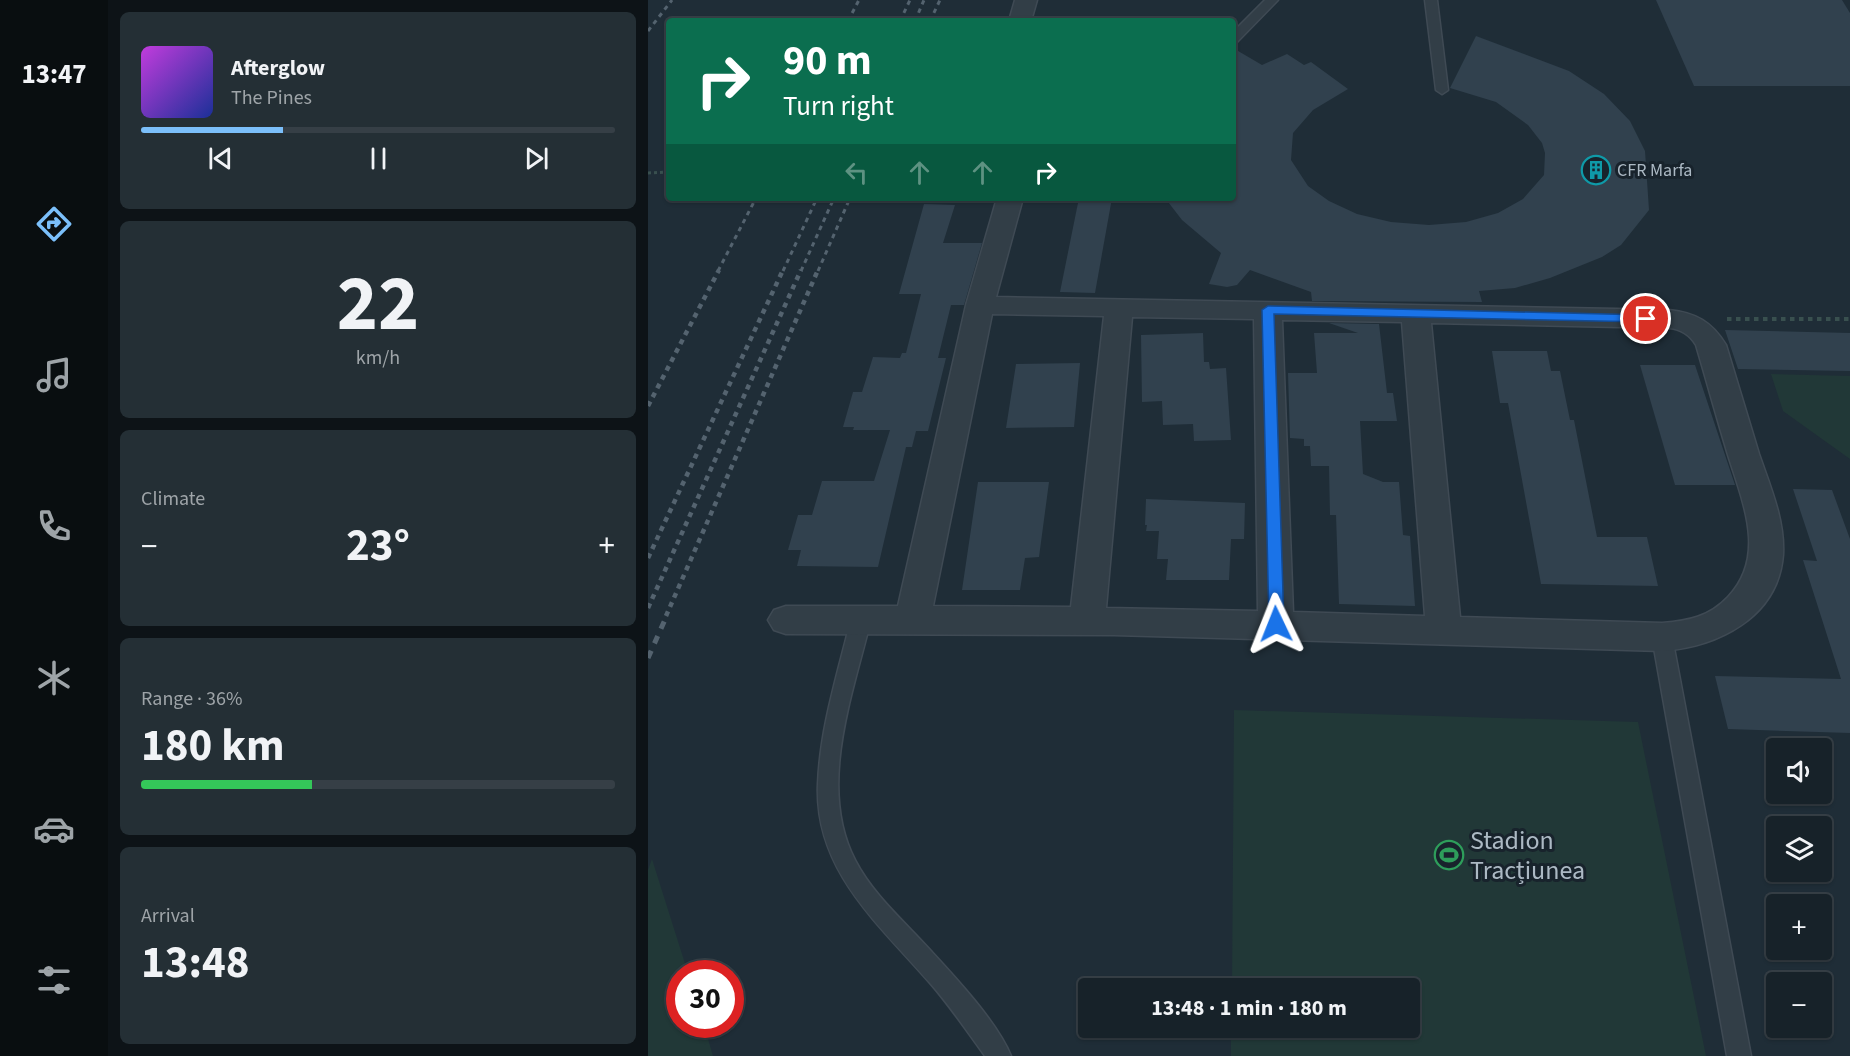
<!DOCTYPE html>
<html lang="en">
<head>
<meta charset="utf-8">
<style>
  :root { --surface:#172229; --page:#242f35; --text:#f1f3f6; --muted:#9ea4a8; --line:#363f46; --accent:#7bbffa }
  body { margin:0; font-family:"Source Sans 3",sans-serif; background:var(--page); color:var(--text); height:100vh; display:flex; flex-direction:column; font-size:22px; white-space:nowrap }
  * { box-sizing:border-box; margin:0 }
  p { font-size:20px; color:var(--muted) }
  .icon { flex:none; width:33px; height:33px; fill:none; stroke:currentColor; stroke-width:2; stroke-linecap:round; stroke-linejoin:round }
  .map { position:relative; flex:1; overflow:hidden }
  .details { display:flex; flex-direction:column; gap:12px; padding:12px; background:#0d1317; width:540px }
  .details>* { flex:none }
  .top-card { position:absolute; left:18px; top:18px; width:570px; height:183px; border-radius:6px; box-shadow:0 2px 4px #0004,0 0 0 2px var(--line); background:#0b6e4f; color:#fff; overflow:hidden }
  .tools { position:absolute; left:1118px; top:738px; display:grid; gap:12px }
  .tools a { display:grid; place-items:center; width:66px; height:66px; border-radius:6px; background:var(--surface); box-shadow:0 2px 4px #0004,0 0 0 2px var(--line); font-size:30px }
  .speed { position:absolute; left:18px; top:960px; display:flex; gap:12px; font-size:30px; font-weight:700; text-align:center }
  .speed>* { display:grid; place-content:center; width:78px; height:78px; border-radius:50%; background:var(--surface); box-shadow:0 2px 4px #0004,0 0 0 2px var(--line); line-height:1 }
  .speed .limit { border:9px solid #d22; background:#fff; color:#111 }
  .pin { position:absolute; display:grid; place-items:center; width:51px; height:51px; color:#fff; margin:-26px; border:3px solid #fff; border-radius:50%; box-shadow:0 2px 6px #0007 }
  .me { position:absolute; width:66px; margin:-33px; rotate:358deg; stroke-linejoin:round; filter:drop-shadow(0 0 4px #0008) }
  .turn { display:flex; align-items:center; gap:21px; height:126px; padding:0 18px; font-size:27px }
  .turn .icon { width:78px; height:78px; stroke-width:2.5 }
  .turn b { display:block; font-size:42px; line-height:51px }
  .lanes { display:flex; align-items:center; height:57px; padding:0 18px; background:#0003; justify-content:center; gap:30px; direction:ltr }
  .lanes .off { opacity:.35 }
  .big { font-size:45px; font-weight:700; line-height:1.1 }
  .details .tile { flex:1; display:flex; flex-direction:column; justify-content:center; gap:9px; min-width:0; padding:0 21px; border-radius:9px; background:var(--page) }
  .details .dial { align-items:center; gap:0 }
  .dial b { font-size:78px; line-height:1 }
  .song { display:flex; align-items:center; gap:18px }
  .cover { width:72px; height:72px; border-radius:9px; background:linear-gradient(135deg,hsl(290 70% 55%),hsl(230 70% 35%)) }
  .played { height:6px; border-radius:3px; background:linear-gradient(90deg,var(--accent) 30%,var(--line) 30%) }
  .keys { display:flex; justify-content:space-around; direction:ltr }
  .heat { display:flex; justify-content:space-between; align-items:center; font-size:33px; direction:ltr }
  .charge { height:9px; border-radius:4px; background:linear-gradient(90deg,#34c759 36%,var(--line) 0) }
  .trip { position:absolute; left:430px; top:978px; width:342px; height:60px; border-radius:6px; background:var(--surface); box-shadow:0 2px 4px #0004,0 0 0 2px var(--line); font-weight:700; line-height:60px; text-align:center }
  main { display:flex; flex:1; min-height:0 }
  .dock { display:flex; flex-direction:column; width:108px; justify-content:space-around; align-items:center; background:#090e10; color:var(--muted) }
  .dock .icon { width:42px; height:42px }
  .dock .active { color:var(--accent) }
  .dock b { font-size:27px; color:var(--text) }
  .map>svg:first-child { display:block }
</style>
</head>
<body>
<main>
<nav class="dock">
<b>13:47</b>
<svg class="icon active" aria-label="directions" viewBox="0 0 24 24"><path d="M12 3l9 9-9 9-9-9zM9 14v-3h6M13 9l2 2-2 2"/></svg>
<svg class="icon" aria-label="music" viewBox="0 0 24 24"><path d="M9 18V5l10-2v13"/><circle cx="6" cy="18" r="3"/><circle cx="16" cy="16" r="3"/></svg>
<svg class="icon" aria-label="phone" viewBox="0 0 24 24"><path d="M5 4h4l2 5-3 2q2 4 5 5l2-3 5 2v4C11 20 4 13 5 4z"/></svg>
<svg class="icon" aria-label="climate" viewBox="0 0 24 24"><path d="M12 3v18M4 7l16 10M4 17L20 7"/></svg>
<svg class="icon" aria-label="car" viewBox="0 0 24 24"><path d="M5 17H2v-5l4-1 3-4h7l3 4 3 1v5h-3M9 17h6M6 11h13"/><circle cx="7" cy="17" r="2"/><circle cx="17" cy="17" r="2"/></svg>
<svg class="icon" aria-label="filters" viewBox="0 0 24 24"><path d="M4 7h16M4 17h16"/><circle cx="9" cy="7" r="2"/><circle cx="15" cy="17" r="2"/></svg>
</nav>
<section class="details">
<div class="tile">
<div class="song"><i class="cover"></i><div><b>Afterglow</b><p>The Pines</p></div></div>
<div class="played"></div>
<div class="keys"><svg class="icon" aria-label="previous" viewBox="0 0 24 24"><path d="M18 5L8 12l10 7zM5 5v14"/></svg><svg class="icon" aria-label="pause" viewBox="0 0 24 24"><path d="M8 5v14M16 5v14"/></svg><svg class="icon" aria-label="next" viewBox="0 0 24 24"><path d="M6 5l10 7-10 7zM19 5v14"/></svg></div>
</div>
<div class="tile dial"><b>22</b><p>km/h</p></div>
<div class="tile"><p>Climate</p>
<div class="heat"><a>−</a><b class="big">23°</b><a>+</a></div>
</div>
<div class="tile"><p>Range · 36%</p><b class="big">180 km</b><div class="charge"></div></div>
<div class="tile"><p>Arrival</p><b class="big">13:48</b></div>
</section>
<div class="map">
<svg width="1202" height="1056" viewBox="0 0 1202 1056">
  <rect width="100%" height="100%" fill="#1f2d37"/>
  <g fill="#213837">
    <polygon points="1123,374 1202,376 1202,459 1135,411"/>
    <polygon points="586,710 990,722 1058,1056 583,1056 583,1028 762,1028 762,988 584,988"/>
    <polygon points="4,859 40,973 32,974 32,1024 56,1025 65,1056 0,1056 0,870"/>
  </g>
  <g fill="#31414e">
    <polygon points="1008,0 1194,0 1202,13 1202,86 1046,86"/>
    <polygon points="828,36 921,71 956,94 982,121 997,151 1001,210 973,245 954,257 902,278 867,288 831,291 834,302 664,301 663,292 602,270 589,285 579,287 561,284 573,253 534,220 517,198 585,198 585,48 614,65 639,54 656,65 663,62 700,89 665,110 645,133 643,160 660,186 681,201 709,214 743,222 781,225 818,222 850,213 875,199 896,175 897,153 894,143 880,125 848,102 802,88"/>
    <polygon points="431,198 464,198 447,293 412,292"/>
    <polygon points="276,204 307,205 295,243 334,243 316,305 303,305 290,358 298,358 280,431 268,431 264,447 258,447 230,567 149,566 153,550 140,550 150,515 164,515 174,481 226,481 242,430 205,430 206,427 195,427 205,392 214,392 225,357 252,358 254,353 258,353 273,294 251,294"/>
    <polygon points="681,323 731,324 739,393 745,393 749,421 712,421 715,474 735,482 751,482 755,535 762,536 767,606 691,604 688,515 682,515 681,466 663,466 662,446 656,446 656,439 642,438 640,373 669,373 666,333 710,333"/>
    <polygon points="1077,330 1202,333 1202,371 1090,369"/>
    <polygon points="555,333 556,362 561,362 562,369 578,368 583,440 546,441 545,424 515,425 514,401 494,402 493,335"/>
    <polygon points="844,351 899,351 903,371 912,371 922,420 926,420 949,537 999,537 1010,586 893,584 860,403 852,403"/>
    <polygon points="432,363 426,427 358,428 368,364"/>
    <polygon points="992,365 1047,365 1087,485 1027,485"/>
    <polygon points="330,482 401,482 391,557 377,558 372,590 314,590"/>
    <polygon points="1145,489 1184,490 1202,539 1202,733 1080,729 1067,676 1193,679 1155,560 1169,561"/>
    <polygon points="498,499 597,503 596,539 583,539 581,580 518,580 520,559 509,559 511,531 498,531 499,525 497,525"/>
  </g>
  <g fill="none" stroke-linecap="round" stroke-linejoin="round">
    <g stroke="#3f4a54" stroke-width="3">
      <g id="service">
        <polygon points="617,0 630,0 589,42 585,43 585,32"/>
        <polygon points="777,0 789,0 800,90 794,94 788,90"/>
        <path d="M213,612L220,614L223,619C205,694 169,787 207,860C225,895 257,922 283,951C308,978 349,1022 363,1056H337C319,1031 302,1006 282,983C230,923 166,870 170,784C172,728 190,673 203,619L206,614Z"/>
        <polygon points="1014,629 1021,632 1024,637 1103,1056 1079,1056 1004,637 1007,632"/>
      </g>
    </g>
    <g stroke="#3f4a54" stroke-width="3">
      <g id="minor">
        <polygon points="367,0 389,0 383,21 361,21"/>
        <path d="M349,198H375L348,297L1021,310C1048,313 1064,322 1078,345C1089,381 1100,418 1111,454C1122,486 1137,520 1135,555C1130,618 1069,647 1014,651L466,635L138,634L126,630L120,620L126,610L138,606H250L318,305ZM344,314L456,316L423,607L285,606ZM484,317L606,319L610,611L458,608ZM634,320L754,322L777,616L645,612ZM783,323L1021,328C1033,329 1042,335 1048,345C1059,382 1069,419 1080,455C1095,503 1119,556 1080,597C1061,617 1040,621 1014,623L812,617Z"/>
      </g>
    </g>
    <polyline stroke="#39504f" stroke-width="3" stroke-dasharray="3 3" stroke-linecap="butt" points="0,173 21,172"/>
    <polyline stroke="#39504f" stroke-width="4" stroke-dasharray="4.5 4.5" stroke-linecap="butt" points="1079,319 1202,319"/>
    <use href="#service" fill="#323e47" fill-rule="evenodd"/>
    <use href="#minor" fill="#323e47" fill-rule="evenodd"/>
    <g stroke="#54636f" stroke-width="3" stroke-dasharray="4.5 4.5" stroke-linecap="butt">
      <polyline points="200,21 211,0"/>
      <polyline points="252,21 262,0"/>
      <polyline points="267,21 276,0"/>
      <polyline points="282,21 292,0"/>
      <polyline points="0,31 24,0"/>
      <polyline points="70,271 108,198"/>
      <polyline points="135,271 169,198"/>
      <polyline points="153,271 186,198"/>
      <polyline points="170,271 202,198"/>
    </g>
    <g stroke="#54636f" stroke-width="4.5" stroke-dasharray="5 5" stroke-linecap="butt">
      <polyline points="0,406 71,270"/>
      <polyline points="0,558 135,270"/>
      <polyline points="0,608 153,270"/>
      <polyline points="18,616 170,270"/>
    </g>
    <polyline stroke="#54636f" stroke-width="5" stroke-dasharray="8 8" stroke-linecap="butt" points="0,658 19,615"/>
  </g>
  <polygon fill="#1a73e8" stroke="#114b97" stroke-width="1.5" points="620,306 998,315 1004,319 998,322 626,314 636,624 628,629 621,624 614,310"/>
  <defs>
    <g id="building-ring" transform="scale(1.5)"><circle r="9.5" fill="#18232c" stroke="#0f9aa8" stroke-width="1.5"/><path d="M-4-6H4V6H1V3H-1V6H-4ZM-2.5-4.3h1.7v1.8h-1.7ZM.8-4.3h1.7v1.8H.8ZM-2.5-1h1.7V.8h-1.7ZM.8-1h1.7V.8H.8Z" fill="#0f9aa8"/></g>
    <g id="stadium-ring" transform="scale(1.5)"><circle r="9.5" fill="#18232c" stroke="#2e9e5b" stroke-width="1.5"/><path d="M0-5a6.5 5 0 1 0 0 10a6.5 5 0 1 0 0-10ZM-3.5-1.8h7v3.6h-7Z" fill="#2e9e5b"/></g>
  </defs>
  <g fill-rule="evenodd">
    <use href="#building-ring" x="948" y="170"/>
    <use href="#stadium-ring" x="801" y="855"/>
  </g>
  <g text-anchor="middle" stroke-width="6" stroke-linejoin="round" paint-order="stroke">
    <g font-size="18" fill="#acb9c4" stroke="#18232c" text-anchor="start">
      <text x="969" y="176">CFR Marfa</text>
    </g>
    <g font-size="26" fill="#acb9c4" stroke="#18232c" text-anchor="start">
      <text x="822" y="849">Stadion<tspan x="822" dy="30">Tracțiunea</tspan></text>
    </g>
  </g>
</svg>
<div class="tools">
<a><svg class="icon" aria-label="sound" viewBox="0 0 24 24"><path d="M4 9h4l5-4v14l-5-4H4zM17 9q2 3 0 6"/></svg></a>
<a><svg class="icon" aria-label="layers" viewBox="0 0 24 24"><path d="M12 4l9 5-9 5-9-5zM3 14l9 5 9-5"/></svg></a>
<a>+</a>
<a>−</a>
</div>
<div class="speed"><div class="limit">30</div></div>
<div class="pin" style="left:998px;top:319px;background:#d93025"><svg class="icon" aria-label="arrive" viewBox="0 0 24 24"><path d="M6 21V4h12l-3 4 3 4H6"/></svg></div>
<svg class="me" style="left:628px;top:624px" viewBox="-20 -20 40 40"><path d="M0-17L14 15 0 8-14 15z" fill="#1a73e8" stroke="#fff" stroke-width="4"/></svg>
<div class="trip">13:48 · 1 min · 180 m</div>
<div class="top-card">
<div class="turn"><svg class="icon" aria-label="right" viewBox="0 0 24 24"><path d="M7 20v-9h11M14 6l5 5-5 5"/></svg><div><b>90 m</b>Turn right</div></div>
<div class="lanes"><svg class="icon off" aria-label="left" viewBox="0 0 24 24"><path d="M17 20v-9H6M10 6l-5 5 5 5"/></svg><svg class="icon off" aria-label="ahead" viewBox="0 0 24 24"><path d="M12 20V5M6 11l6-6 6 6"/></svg><svg class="icon off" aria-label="ahead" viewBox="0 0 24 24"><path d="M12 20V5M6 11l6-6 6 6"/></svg><svg class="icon" aria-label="right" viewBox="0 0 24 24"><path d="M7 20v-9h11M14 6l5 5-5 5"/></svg></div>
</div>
</div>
</main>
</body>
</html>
